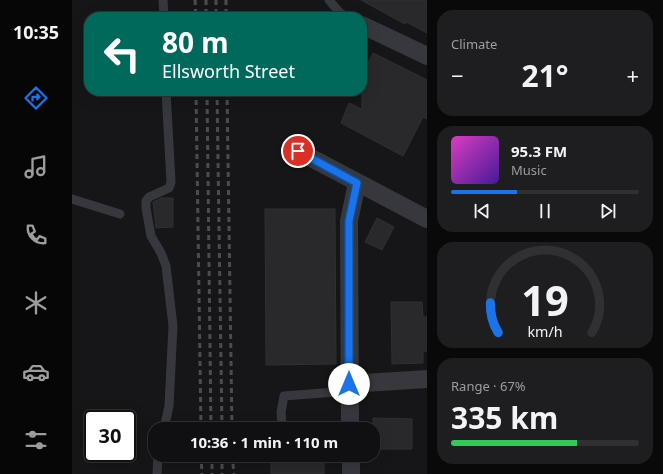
<!DOCTYPE html>
<html lang="en">
<head>
<meta charset="utf-8">
<style>
  :root { --surface:#101012; --page:#1e1e20; --text:#f1f3f6; --muted:#9c9d9f; --line:#303032; --accent:#1a73e8 }
  body { margin:0; font-family:"Noto Sans",sans-serif; background:var(--page); color:var(--text); height:100vh; display:flex; flex-direction:column; font-size:15px; white-space:nowrap }
  * { box-sizing:border-box; margin:0 }
  p { font-size:13px; color:var(--muted) }
  .icon { flex:none; width:22px; height:22px; fill:none; stroke:currentColor; stroke-width:2; stroke-linecap:round; stroke-linejoin:round }
  .map { position:relative; flex:1; overflow:hidden }
  .sheet { display:flex; flex-direction:column; gap:10px; padding:10px; background:#09090a; width:236px }
  .sheet>* { flex:none }
  .hud { position:absolute; left:12px; top:12px; width:283px; height:84px; border-radius:16px; box-shadow:0 4px 16px #0002,0 0 0 1px var(--line); background:#00695c; color:#fff; overflow:hidden }
  .speed { position:absolute; left:12px; top:410px; display:flex; gap:8px; font-size:20px; font-weight:700; text-align:center }
  .speed>* { display:grid; place-content:center; width:52px; height:52px; border-radius:50%; background:var(--surface); box-shadow:0 4px 16px #0002,0 0 0 1px var(--line); line-height:1 }
  .speed .limit { border:2px solid #111; border-radius:6px; background:#fff; color:#111 }
  .pin { position:absolute; display:grid; place-items:center; width:34px; height:34px; color:#fff; margin:-17px; border:2px solid #fff; border-radius:50%; box-shadow:0 1px 4px #0007 }
  .me { position:absolute; width:44px; margin:-22px; rotate:0deg; stroke-linejoin:round; filter:drop-shadow(0 0 3px #0008) }
  .turn { display:flex; align-items:center; gap:14px; height:84px; padding:0 12px; font-size:18px }
  .turn .icon { width:52px; height:52px; stroke-width:2.5 }
  .turn b { display:block; font-size:28px; line-height:34px }
  .big { font-size:30px; font-weight:700; line-height:1.1 }
  .sheet .widget { flex:1; display:flex; flex-direction:column; justify-content:center; gap:6px; min-width:0; padding:0 14px; border-radius:16px; background:var(--page) }
  .sheet .dial { align-items:center; gap:0 }
  .dial svg { height:104px; overflow:visible; fill:none; stroke:var(--line); stroke-width:7; stroke-linecap:round; text-anchor:middle }
  .dial text { fill:var(--text); stroke:none }
  .song { display:flex; align-items:center; gap:12px }
  .cover { width:48px; height:48px; border-radius:6px; background:linear-gradient(135deg,hsl(310 70% 55%),hsl(260 70% 35%)) }
  .played { height:4px; border-radius:2px; background:linear-gradient(90deg,var(--accent) 35%,var(--line) 35%) }
  .keys { display:flex; justify-content:space-around; direction:ltr }
  .heat { display:flex; justify-content:space-between; align-items:center; font-size:22px; direction:ltr }
  .charge { height:6px; border-radius:3px; background:linear-gradient(90deg,#34c759 67%,var(--line) 0) }
  .trip { position:absolute; left:76px; top:422px; width:232px; height:40px; border-radius:16px; background:var(--surface); box-shadow:0 4px 16px #0002,0 0 0 1px var(--line); font-weight:700; line-height:40px; text-align:center }
  main { display:flex; flex:1; min-height:0 }
  .menu { display:flex; flex-direction:column; width:72px; justify-content:space-around; align-items:center; background:#060607; color:var(--muted) }
  .menu .icon { width:28px; height:28px }
  .menu .on { color:var(--accent) }
  .menu b { font-size:18px; color:var(--text) }
  .map>svg:first-child { display:block }
</style>
</head>
<body>
<main>
<nav class="menu">
<b>10:35</b>
<svg class="icon on" aria-label="directions" viewBox="0 0 24 24"><path d="M12 3l9 9-9 9-9-9zM9 14v-3h6M13 9l2 2-2 2"/></svg>
<svg class="icon" aria-label="music" viewBox="0 0 24 24"><path d="M9 18V5l10-2v13"/><circle cx="6" cy="18" r="3"/><circle cx="16" cy="16" r="3"/></svg>
<svg class="icon" aria-label="phone" viewBox="0 0 24 24"><path d="M5 4h4l2 5-3 2q2 4 5 5l2-3 5 2v4C11 20 4 13 5 4z"/></svg>
<svg class="icon" aria-label="climate" viewBox="0 0 24 24"><path d="M12 3v18M4 7l16 10M4 17L20 7"/></svg>
<svg class="icon" aria-label="car" viewBox="0 0 24 24"><path d="M5 17H2v-5l4-1 3-4h7l3 4 3 1v5h-3M9 17h6M6 11h13"/><circle cx="7" cy="17" r="2"/><circle cx="17" cy="17" r="2"/></svg>
<svg class="icon" aria-label="filters" viewBox="0 0 24 24"><path d="M4 7h16M4 17h16"/><circle cx="9" cy="7" r="2"/><circle cx="15" cy="17" r="2"/></svg>
</nav>
<div class="map">
<svg width="355" height="474" viewBox="0 0 355 474">
  <rect width="100%" height="100%" fill="#161618"/>
  <g fill="#29292c" stroke="#303034">
    <polygon points="289,0 355,0 355,33 334,22 333,24"/>
    <polygon points="301,53 355,80 355,119 351,117 331,156 269,123 277,103 290,109 290,75"/>
    <polygon points="89,198 101,198 101,227 84,228 81,202"/>
    <polygon points="193,209 263,209 264,364 194,365"/>
    <polygon points="305,218 322,227 310,250 293,242"/>
    <polygon points="319,302 350,302 351,317 355,317 355,351 351,351 351,363 320,364"/>
    <polygon points="301,418 340,419 340,449 301,449"/>
    <rect x="199" y="455" width="53" height="19"/>
  </g>
  <g fill="none" stroke-linecap="round" stroke-linejoin="round">
    <g stroke="#37383d" stroke-width="9">
      <polyline points="91,0 92,17"/>
      <polyline points="257,0 268,13 275,17"/>
      <polyline points="0,199 48,214"/>
      <polyline points="92,429 97,406 101,326 94,266 89,253 79,236 74,208 74,201 77,197 97,188 99,182 94,91"/>
      <polyline points="217,429 210,424 209,412 212,396 277,391"/>
      <polyline points="237,429 278,427"/>
      <polyline points="85,474 86,455"/>
    </g>
    <g stroke="#37383d" stroke-width="18">
      <polyline points="290,25 355,56"/>
      <polyline points="226,151 355,219"/>
      <polyline points="277,384 355,379"/>
      <polyline points="278,429 277,221 285,183"/>
      <polyline points="279,455 279,474"/>
    </g>
    <g stroke="#4a4c52" stroke-width="3" stroke-dasharray="5 4" stroke-linecap="butt">
      <polyline points="123,0 124,17"/>
      <polyline points="134,0 134,17"/>
      <polyline points="144,0 144,17"/>
      <polyline points="154,0 154,17"/>
      <polyline points="124,91 129,429"/>
      <polyline points="135,91 139,429"/>
      <polyline points="145,91 150,429"/>
      <polyline points="155,91 160,429"/>
      <polyline points="129,455 130,474"/>
      <polyline points="140,455 140,474"/>
      <polyline points="150,455 150,474"/>
      <polyline points="160,455 162,474"/>
    </g>
  </g>
  <g fill="none" stroke-linecap="round" stroke-linejoin="round">
    <g stroke="#114b97" stroke-width="10">
      <polyline id="route" points="226,151 285,183 277,221 277,384"/>
    </g>
    <use href="#route" stroke="#1a73e8" stroke-width="7"/>
  </g>
</svg>
<div class="speed"><div class="limit">30</div></div>
<div class="pin" style="left:226px;top:151px;background:#d93025"><svg class="icon" aria-label="arrive" viewBox="0 0 24 24"><path d="M6 21V4h12l-3 4 3 4H6"/></svg></div>
<svg class="me" style="left:277px;top:384px" viewBox="-20 -20 40 40"><circle r="19" fill="#fff"/><path d="M0-13L10 11 0 6-10 11z" fill="#1a73e8"/></svg>
<div class="trip">10:36 · 1 min · 110 m</div>
<div class="hud">
<div class="turn"><svg class="icon" aria-label="left" viewBox="0 0 24 24"><path d="M17 20v-9H6M10 6l-5 5 5 5"/></svg><div><b>80 m</b>Ellsworth Street</div></div>
</div>
</div>
<section class="sheet">
<div class="widget"><p>Climate</p>
<div class="heat"><a>−</a><b class="big">21°</b><a>+</a></div>
</div>
<div class="widget">
<div class="song"><i class="cover"></i><div><b>95.3 FM</b><p>Music</p></div></div>
<div class="played"></div>
<div class="keys"><svg class="icon" aria-label="previous" viewBox="0 0 24 24"><path d="M18 5L8 12l10 7zM5 5v14"/></svg><svg class="icon" aria-label="pause" viewBox="0 0 24 24"><path d="M8 5v14M16 5v14"/></svg><svg class="icon" aria-label="next" viewBox="0 0 24 24"><path d="M6 5l10 7-10 7zM19 5v14"/></svg></div>
</div>
<div class="widget dial"><svg viewBox="0 0 100 80">
<path d="M14 69A42 42 0 1 1 86 69"/>
<path d="M14 69A42 42 0 0 1 8 46" stroke="#1a73e8"/>
<text x="50" y="56" font-size="32" font-weight="700">19</text>
<text x="50" y="72" font-size="11">km/h</text>
</svg></div>
<div class="widget"><p>Range · 67%</p><b class="big">335 km</b><div class="charge"></div></div>
</section>
</main>
</body>
</html>
